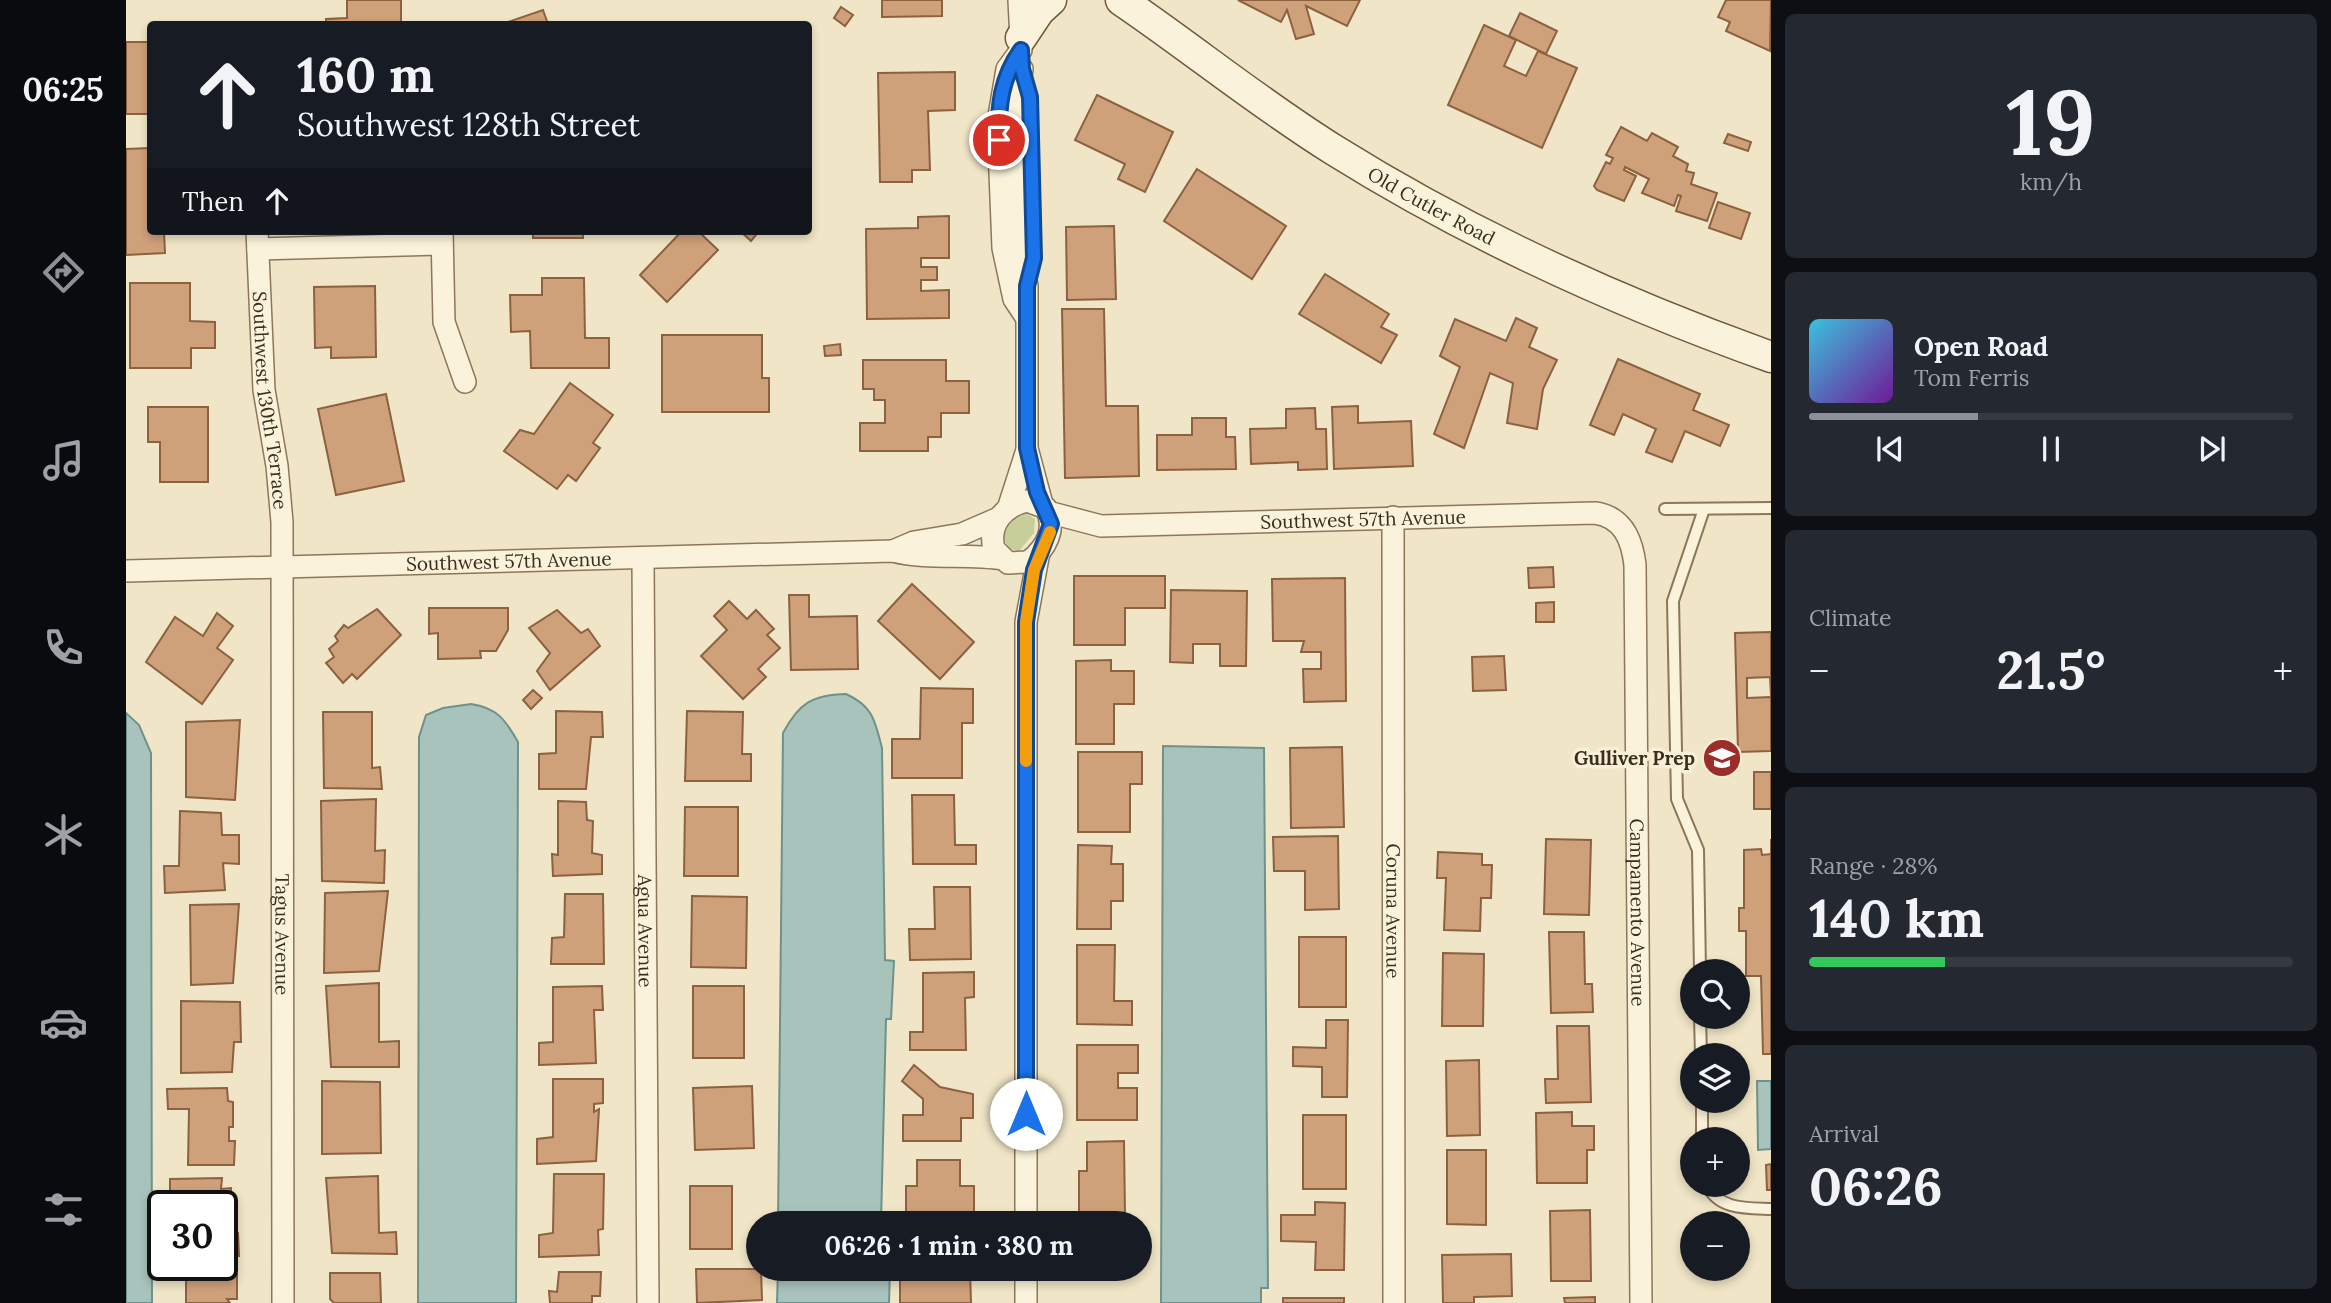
<!DOCTYPE html>
<html lang="en">
<head>
<meta charset="utf-8">
<style>
  :root { --surface:#171b24; --page:#242831; --text:#f1f3f6; --muted:#9ea1a6; --line:#363941; --accent:#8c9099 }
  body { margin:0; font-family:Lora,serif; background:var(--page); color:var(--text); height:100vh; display:flex; flex-direction:column; font-size:26px; white-space:nowrap }
  * { box-sizing:border-box; margin:0 }
  p { font-size:23px; color:var(--muted) }
  .icon { flex:none; width:38px; height:38px; fill:none; stroke:currentColor; stroke-width:2; stroke-linecap:round; stroke-linejoin:round }
  .map { position:relative; flex:1; overflow:hidden }
  .sheet { display:flex; flex-direction:column; gap:14px; padding:14px; background:#0d0f14; width:560px }
  .sheet>* { flex:none }
  .guide { position:absolute; left:21px; top:21px; width:665px; height:214px; border-radius:7px; box-shadow:0 4px 10px #0003; background:#171b24; color:var(--text); overflow:hidden }
  .fabs { position:absolute; left:1554px; top:959px; display:grid; gap:14px }
  .fabs a { display:grid; place-items:center; width:70px; height:70px; border-radius:50%; background:var(--surface); box-shadow:0 4px 10px #0003; font-size:35px }
  .speed { position:absolute; left:21px; top:1190px; display:flex; gap:14px; font-size:35px; font-weight:700; text-align:center }
  .speed>* { display:grid; place-content:center; width:91px; height:91px; border-radius:50%; background:var(--surface); box-shadow:0 4px 10px #0003; line-height:1 }
  .speed .limit { border:4px solid #111; border-radius:10px; background:#fff; color:#111 }
  .pin { position:absolute; display:grid; place-items:center; width:60px; height:60px; color:#fff; margin:-30px; border:4px solid #fff; border-radius:50%; box-shadow:0 2px 7px #0007 }
  .me { position:absolute; width:77px; margin:-38px; rotate:0deg; stroke-linejoin:round; filter:drop-shadow(0 0 5px #0008) }
  .turn { display:flex; align-items:center; gap:24px; height:147px; padding:0 35px; font-size:32px }
  .turn .icon { width:91px; height:91px; stroke-width:2.5 }
  .turn b { display:block; font-size:49px; line-height:60px }
  .then { display:flex; align-items:center; height:66px; padding:0 35px; background:#0003; gap:14px; font-size:26px }
  .big { font-size:52px; font-weight:700; line-height:1.1 }
  .sheet .widget { flex:1; display:flex; flex-direction:column; justify-content:center; gap:10px; min-width:0; padding:0 24px; border-radius:10px; background:var(--page) }
  .sheet .dial { align-items:center; gap:0 }
  .dial b { font-size:91px; line-height:1 }
  .song { display:flex; align-items:center; gap:21px }
  .cover { width:84px; height:84px; border-radius:10px; background:linear-gradient(135deg,hsl(190 70% 55%),hsl(280 70% 35%)) }
  .played { height:7px; border-radius:4px; background:linear-gradient(90deg,var(--accent) 35%,var(--line) 35%) }
  .keys { display:flex; justify-content:space-around; direction:ltr }
  .heat { display:flex; justify-content:space-between; align-items:center; font-size:38px; direction:ltr }
  .charge { height:10px; border-radius:5px; background:linear-gradient(90deg,#34c759 28%,var(--line) 0) }
  .trip { position:absolute; left:620px; top:1211px; width:406px; height:70px; border-radius:35px; background:var(--surface); box-shadow:0 4px 10px #0003; font-weight:700; line-height:70px; text-align:center }
  main { display:flex; flex:1; min-height:0 }
  .tab-bar { display:flex; flex-direction:column; width:126px; justify-content:space-around; align-items:center; background:#090b0e; color:var(--muted) }
  .tab-bar .icon { width:49px; height:49px }
  .tab-bar .current { color:var(--accent) }
  .tab-bar b { font-size:32px; color:var(--text) }
  .map>svg:first-child { display:block }
</style>
</head>
<body>
<main>
<nav class="tab-bar">
<b>06:25</b>
<svg class="icon current" aria-label="directions" viewBox="0 0 24 24"><path d="M12 3l9 9-9 9-9-9zM9 14v-3h6M13 9l2 2-2 2"/></svg>
<svg class="icon" aria-label="music" viewBox="0 0 24 24"><path d="M9 18V5l10-2v13"/><circle cx="6" cy="18" r="3"/><circle cx="16" cy="16" r="3"/></svg>
<svg class="icon" aria-label="phone" viewBox="0 0 24 24"><path d="M5 4h4l2 5-3 2q2 4 5 5l2-3 5 2v4C11 20 4 13 5 4z"/></svg>
<svg class="icon" aria-label="climate" viewBox="0 0 24 24"><path d="M12 3v18M4 7l16 10M4 17L20 7"/></svg>
<svg class="icon" aria-label="car" viewBox="0 0 24 24"><path d="M5 17H2v-5l4-1 3-4h7l3 4 3 1v5h-3M9 17h6M6 11h13"/><circle cx="7" cy="17" r="2"/><circle cx="17" cy="17" r="2"/></svg>
<svg class="icon" aria-label="filters" viewBox="0 0 24 24"><path d="M4 7h16M4 17h16"/><circle cx="9" cy="7" r="2"/><circle cx="15" cy="17" r="2"/></svg>
</nav>
<div class="map">
<svg width="1645" height="1303" viewBox="0 0 1645 1303">
  <rect width="100%" height="100%" fill="#f0e5c6"/>
  <path fill="#c6ce9a" d="M901,514L909,519L908,533L893,551L884,549L878,540C879,526 887,516 901,514Z"/>
  <g fill="#a8c3bc" stroke="#6e928b" stroke-width="2">
    <path d="M720,694C747,706 749,721 756,748L759,960L768,961L765,1019H760L755,1223H652L657,733C673,703 686,695 720,694Z"/>
    <path d="M345,704C371,708 379,719 392,742L390,1303H292L293,737L300,715L317,708Z"/>
    <polygon points="0,713 13,725 25,753 26,1303 0,1303"/>
    <polygon points="1037,746 1138,748 1142,1288 1135,1288 1135,1303 1035,1303"/>
    <polygon points="1631,1081 1645,1081 1645,1149 1632,1150"/>
    <polygon points="652,1269 764,1269 763,1303 651,1303"/>
  </g>
  <g fill="#cfa17b" stroke="#8c6140" stroke-width="2">
    <polygon points="221,0 275,0 275,24 200,24 200,19 221,18"/>
    <polygon points="756,0 816,0 816,16 756,17"/>
    <polygon points="1112,0 1234,0 1221,26 1180,6 1188,34 1170,39 1161,10 1155,22"/>
    <polygon points="1600,0 1645,0 1644,51 1600,31 1604,22 1592,17"/>
    <polygon points="715,7 727,15 719,26 708,18"/>
    <polygon points="417,10 422,24 376,24"/>
    <polygon points="1394,13 1431,31 1420,54 1383,36"/>
    <polygon points="1358,25 1390,40 1378,66 1400,76 1412,51 1451,68 1416,148 1322,105"/>
    <rect x="0" y="42" width="24" height="72"/>
    <polygon points="829,72 829,110 802,111 804,170 786,170 786,182 754,182 752,73"/>
    <polygon points="971,95 1047,132 1019,192 992,179 999,164 949,140"/>
    <polygon points="1495,127 1521,141 1526,133 1552,147 1547,156 1562,164 1560,171 1568,173 1565,184 1591,193 1581,221 1550,211 1555,196 1552,195 1548,206 1516,193 1523,179 1499,167 1498,170 1510,176 1498,201 1471,190 1468,186 1480,162 1484,164 1487,158 1480,155"/>
    <polygon points="1602,134 1625,142 1622,151 1598,143"/>
    <polygon points="24,148 24,231 38,231 39,253 0,255 0,149"/>
    <polygon points="1071,169 1160,226 1126,279 1038,221"/>
    <polygon points="1592,202 1624,213 1615,239 1583,228"/>
    <polygon points="823,216 823,258 795,258 795,267 811,267 811,280 795,280 795,291 823,290 823,318 741,319 740,229 792,228 792,217"/>
    <polygon points="988,226 990,299 941,300 940,227"/>
    <rect x="407" y="231" width="50" height="7"/>
    <polygon points="556,231 572,231 592,250 541,302 514,275"/>
    <polygon points="614,231 633,231 625,241"/>
    <polygon points="1199,274 1263,314 1255,327 1271,335 1255,363 1173,314"/>
    <polygon points="416,278 458,278 459,338 483,338 483,368 405,368 404,331 385,332 384,295 416,295"/>
    <polygon points="4,283 64,283 64,321 89,322 89,348 65,348 65,368 4,368"/>
    <polygon points="249,286 250,357 205,358 205,347 189,348 188,287"/>
    <polygon points="936,309 978,309 980,406 1012,406 1013,476 939,478"/>
    <polygon points="1390,318 1411,328 1403,347 1431,360 1417,389 1411,429 1381,423 1387,383 1364,373 1338,448 1308,434 1334,367 1314,356 1329,319 1380,341"/>
    <polygon points="536,335 636,335 636,378 643,378 643,412 536,412"/>
    <polygon points="714,344 715,355 699,356 698,346"/>
    <polygon points="1492,359 1574,394 1567,410 1603,425 1594,446 1559,431 1546,462 1520,452 1530,429 1497,414 1488,435 1464,425"/>
    <polygon points="737,360 820,360 820,381 843,381 843,413 815,413 815,437 802,437 802,451 734,451 734,423 759,423 759,400 748,400 748,389 737,389"/>
    <polygon points="444,383 487,415 467,443 474,448 450,481 442,475 431,489 378,451 394,430 408,434"/>
    <polygon points="260,394 278,481 210,495 192,409"/>
    <polygon points="1232,406 1232,423 1285,421 1287,466 1208,469 1206,407"/>
    <polygon points="22,407 82,407 82,482 34,482 34,442 22,442"/>
    <polygon points="1189,408 1190,429 1200,429 1201,469 1172,470 1172,462 1125,464 1124,429 1160,428 1160,409"/>
    <polygon points="1066,418 1100,418 1100,437 1109,437 1110,469 1031,470 1031,435 1066,435"/>
    <polygon points="1427,567 1428,587 1403,588 1402,568"/>
    <polygon points="948,576 1039,576 1039,608 999,608 999,645 948,645"/>
    <polygon points="1219,578 1220,701 1178,702 1177,669 1195,669 1195,652 1175,652 1178,641 1147,641 1146,579"/>
    <polygon points="786,584 848,642 814,679 752,621"/>
    <polygon points="1045,590 1121,591 1120,666 1094,666 1094,644 1067,644 1067,663 1044,662"/>
    <polygon points="663,595 683,595 683,617 731,616 732,669 665,670"/>
    <polygon points="603,601 621,619 630,610 648,629 641,635 654,648 632,669 640,677 617,699 575,656 601,630 588,616"/>
    <polygon points="1428,602 1428,622 1410,622 1410,603"/>
    <polygon points="303,608 382,608 382,630 370,651 354,651 355,658 312,659 312,633 303,634"/>
    <polygon points="251,609 275,635 231,679 226,674 217,683 200,663 208,657 203,649 212,641 209,636 218,625 222,628"/>
    <polygon points="431,610 455,633 462,629 474,646 424,690 411,671 424,653 403,628"/>
    <polygon points="91,613 107,626 91,648 107,660 76,704 20,662 49,617 77,636"/>
    <polygon points="1645,632 1645,696 1644,677 1621,678 1621,698 1645,697 1645,751 1612,752 1609,633"/>
    <polygon points="1378,656 1380,690 1347,691 1346,657"/>
    <polygon points="985,660 985,671 1008,671 1008,704 988,704 988,744 950,744 950,661"/>
    <polygon points="795,688 847,689 847,723 836,723 836,778 766,778 766,739 794,739"/>
    <polygon points="407,690 416,698 405,709 397,700"/>
    <polygon points="430,711 476,712 477,737 465,737 460,789 413,789 413,754 430,753"/>
    <polygon points="561,711 617,712 616,754 625,754 625,781 559,781"/>
    <polygon points="197,712 246,712 246,768 254,767 256,789 198,788"/>
    <polygon points="114,720 109,800 60,797 60,722"/>
    <polygon points="1216,747 1218,827 1165,828 1164,748"/>
    <polygon points="952,752 1016,752 1016,784 1004,784 1004,832 952,832"/>
    <rect x="1628" y="772" width="17" height="37"/>
    <polygon points="786,795 828,795 829,845 850,845 850,864 787,864"/>
    <polygon points="250,799 249,851 259,850 258,883 196,881 195,801"/>
    <polygon points="432,801 460,802 461,820 467,821 466,853 476,855 476,874 427,876 426,854 432,855"/>
    <polygon points="559,807 612,807 612,876 558,876"/>
    <polygon points="54,811 95,813 96,835 113,835 113,864 97,863 99,890 39,893 38,866 53,866"/>
    <polygon points="1212,836 1213,909 1179,910 1179,871 1148,871 1147,837"/>
    <polygon points="1420,839 1465,840 1463,915 1418,914"/>
    <polygon points="1645,839 1645,1054 1637,1054 1635,976 1620,976 1620,931 1613,931 1613,908 1618,908 1618,850 1635,849 1636,855 1645,854"/>
    <polygon points="952,845 986,846 985,864 997,864 997,901 985,901 985,929 951,929"/>
    <polygon points="1312,852 1356,854 1356,865 1366,865 1365,898 1355,898 1354,931 1318,930 1320,878 1311,878"/>
    <polygon points="808,887 844,887 845,959 784,960 783,929 809,929"/>
    <polygon points="262,891 253,971 198,973 199,893"/>
    <polygon points="439,894 477,894 478,964 425,964 426,938 438,937"/>
    <polygon points="566,896 621,897 620,968 565,967"/>
    <polygon points="113,904 107,983 65,985 64,905"/>
    <polygon points="1423,932 1458,932 1459,984 1466,984 1467,1012 1425,1013"/>
    <rect x="1173" y="937" width="47" height="70"/>
    <polygon points="951,945 989,945 988,1001 1006,1001 1006,1025 951,1024"/>
    <polygon points="1317,953 1358,954 1357,1026 1316,1026"/>
    <polygon points="848,972 848,997 839,998 840,1050 784,1050 784,1032 797,1032 797,973"/>
    <polygon points="253,983 253,1042 273,1041 273,1067 205,1067 200,986"/>
    <polygon points="476,986 477,1010 468,1010 470,1063 413,1065 413,1043 427,1042 427,987"/>
    <rect x="567" y="986" width="51" height="72"/>
    <polygon points="55,1001 114,1002 115,1042 108,1042 106,1072 55,1073"/>
    <polygon points="1200,1020 1222,1020 1221,1097 1196,1097 1196,1067 1167,1066 1167,1047 1200,1048"/>
    <polygon points="1431,1026 1463,1026 1465,1102 1420,1103 1419,1079 1432,1079"/>
    <polygon points="951,1045 1012,1045 1012,1073 992,1073 992,1088 1011,1088 1011,1120 951,1120"/>
    <polygon points="1353,1060 1354,1135 1321,1136 1320,1061"/>
    <polygon points="788,1065 814,1087 847,1094 847,1118 835,1118 835,1141 777,1141 777,1115 797,1115 797,1099 776,1081"/>
    <polygon points="427,1079 477,1079 477,1103 468,1104 468,1112 473,1109 470,1161 411,1164 411,1139 427,1137"/>
    <polygon points="196,1081 254,1082 255,1153 196,1154"/>
    <polygon points="626,1086 628,1148 569,1150 567,1088"/>
    <polygon points="101,1088 102,1101 107,1102 107,1127 103,1127 103,1141 109,1141 108,1165 62,1165 63,1109 42,1109 41,1089"/>
    <polygon points="1446,1112 1446,1126 1468,1126 1468,1150 1461,1150 1461,1183 1411,1183 1410,1113"/>
    <rect x="1177" y="1115" width="43" height="74"/>
    <polygon points="998,1141 999,1215 953,1215 953,1171 961,1171 961,1142"/>
    <polygon points="1321,1150 1360,1150 1360,1225 1321,1224"/>
    <polygon points="791,1160 834,1160 834,1186 848,1186 848,1223 780,1223 780,1186 791,1186"/>
    <polygon points="1645,1164 1645,1190 1641,1190 1640,1165"/>
    <polygon points="428,1174 478,1174 477,1229 472,1230 473,1255 413,1257 413,1235 427,1233"/>
    <polygon points="252,1176 253,1233 270,1232 271,1254 206,1253 200,1178"/>
    <polygon points="96,1178 95,1189 105,1188 101,1234 112,1233 113,1256 96,1256 96,1206 59,1206 58,1198 44,1199 44,1179"/>
    <rect x="564" y="1186" width="42" height="63"/>
    <polygon points="1189,1202 1219,1203 1218,1270 1189,1270 1190,1242 1155,1241 1155,1215 1189,1215"/>
    <polygon points="1464,1210 1465,1281 1425,1281 1424,1211"/>
    <polygon points="1385,1254 1386,1296 1348,1297 1348,1303 1317,1303 1316,1255"/>
    <polygon points="570,1269 635,1269 636,1300 571,1303"/>
    <polygon points="774,1269 844,1269 845,1303 774,1303"/>
    <polygon points="433,1272 475,1272 474,1296 466,1296 466,1303 424,1303 423,1291 431,1292"/>
    <polygon points="60,1273 111,1274 111,1299 101,1299 104,1303 60,1303"/>
    <polygon points="204,1273 254,1273 255,1303 208,1303 204,1299"/>
    <polygon points="1469,1297 1469,1303 1439,1303 1438,1298"/>
    <rect x="1157" y="1298" width="61" height="5"/>
  </g>
  <g fill="none" stroke-linecap="round" stroke-linejoin="round">
    <g stroke="#8c775b" stroke-width="14">
      <g id="lane">
        <polyline points="1539,509 1645,508"/>
        <polyline points="1574,971 1572,850 1551,799 1547,601 1578,509"/>
        <polyline points="1574,1017 1575,1055"/>
        <polyline points="1576,1101 1576,1139"/>
        <path d="M1581,1185C1593,1210 1620,1208 1645,1209"/>
      </g>
    </g>
    <g stroke="#8c775b" stroke-width="24">
      <g id="street">
        <polyline points="893,0 895,40"/>
        <polyline points="895,50 881,69 872,122 877,248 888,299 900,317"/>
        <polyline points="896,69 892,96 896,262 901,286 901,448 916,504"/>
        <path id="s1" d="M131,231L138,390L151,466L156,522L157,1303"/>
        <polyline points="316,231 318,322 339,382"/>
        <polyline points="132,249 314,244"/>
        <path d="M901,501L920,508C931,529 920,549 902,562L882,563L868,549C862,525 877,506 901,501Z"/>
        <polyline points="882,509 901,450"/>
        <path id="s2" d="M922,512L975,526L1469,513C1497,517 1506,539 1509,565L1515,1303"/>
        <path id="s3" d="M1267,517L1268,1303"/>
        <polyline points="767,551 788,542 836,534 873,518"/>
        <path id="s4" d="M517,560L522,1303"/>
        <path id="s5" d="M0,571L767,551C803,560 840,553 877,559"/>
        <polyline points="900,1223 900,622 913,552"/>
        <polyline points="900,1303 900,1269"/>
      </g>
    </g>
    <g stroke="#6e583e" stroke-width="33">
      <g id="secondary">
        <path id="s6" d="M995,0C1067,49 1134,104 1208,150C1344,235 1494,303 1645,357"/>
        <polyline points="895,38 913,11 925,0"/>
      </g>
    </g>
    <use href="#lane" stroke="#faf2da" stroke-width="10"/>
    <use href="#street" stroke="#faf2da" stroke-width="21"/>
    <use href="#secondary" stroke="#faf2da" stroke-width="30"/>
  </g>
  <g fill="none" stroke-linecap="round" stroke-linejoin="round">
    <g stroke="#114b97" stroke-width="18">
      <path id="route" d="M873,140C872,106 875,78 895,50L896,69L904,97L908,258L901,286V448L911,492L925,524L908,570L900,622V1114"/>
    </g>
    <use href="#route" stroke="#1a73e8" stroke-width="12"/>
    <polyline stroke="#f59e0b" stroke-width="12" points="900,761 900,622 908,570 924,532"/>
  </g>
  <defs>
    <g id="school-disc" transform="scale(2.0125)"><circle r="9.5" fill="#9d2d29" stroke="#f7efd6"/><path d="M0-5L7-2L0 1L-7-2ZM-4 1L0 2.5L4 1V4Q0 6-4 4Z" fill="#fff"/></g>
  </defs>
  <g fill-rule="evenodd">
    <use href="#school-disc" x="1596" y="758"/>
  </g>
  <g text-anchor="middle" stroke-width="7" stroke-linejoin="round" paint-order="stroke">
    <g font-size="19" fill="#3c2e1f" stroke="#f7efd6">
      <text dy="7" stroke="none"><textPath href="#s6" startOffset="373">Old Cutler Road</textPath></text>
      <text dy="7" stroke="none"><textPath href="#s1" startOffset="170">Southwest 130th Terrace</textPath></text>
      <text dy="7" stroke="none"><textPath href="#s2" startOffset="317">Southwest 57th Avenue</textPath></text>
      <text dy="7" stroke="none"><textPath href="#s5" startOffset="383">Southwest 57th Avenue</textPath></text>
      <text dy="7" stroke="none"><textPath href="#s3" startOffset="394">Coruna Avenue</textPath></text>
      <text dy="7" stroke="none"><textPath href="#s2" startOffset="968">Campamento Avenue</textPath></text>
      <text dy="7" stroke="none"><textPath href="#s4" startOffset="371">Agua Avenue</textPath></text>
      <text dy="7" stroke="none"><textPath href="#s1" startOffset="705">Tagus Avenue</textPath></text>
    </g>
    <g font-size="19" font-weight="bold" fill="#3c2e1f" stroke="#f7efd6" text-anchor="end">
      <text x="1569" y="765">Gulliver Prep</text>
    </g>
  </g>
</svg>
<div class="fabs">
<a><svg class="icon" aria-label="search" viewBox="0 0 24 24"><circle cx="10" cy="10" r="6"/><path d="M15 15l6 6"/></svg></a>
<a><svg class="icon" aria-label="layers" viewBox="0 0 24 24"><path d="M12 4l9 5-9 5-9-5zM3 14l9 5 9-5"/></svg></a>
<a>+</a>
<a>−</a>
</div>
<div class="speed"><div class="limit">30</div></div>
<div class="pin" style="left:873px;top:140px;background:#d93025"><svg class="icon" aria-label="arrive" viewBox="0 0 24 24"><path d="M6 21V4h12l-3 4 3 4H6"/></svg></div>
<svg class="me" style="left:900px;top:1114px" viewBox="-20 -20 40 40"><circle r="19" fill="#fff"/><path d="M0-13L10 11 0 6-10 11z" fill="#1a73e8"/></svg>
<div class="trip">06:26 · 1 min · 380 m</div>
<div class="guide">
<div class="turn"><svg class="icon" aria-label="ahead" viewBox="0 0 24 24"><path d="M12 20V5M6 11l6-6 6 6"/></svg><div><b>160 m</b>Southwest 128th Street</div></div>
<div class="then">Then<svg class="icon" aria-label="ahead" viewBox="0 0 24 24"><path d="M12 20V5M6 11l6-6 6 6"/></svg></div>
</div>
</div>
<section class="sheet">
<div class="widget dial"><b>19</b><p>km/h</p></div>
<div class="widget">
<div class="song"><i class="cover"></i><div><b>Open Road</b><p>Tom Ferris</p></div></div>
<div class="played"></div>
<div class="keys"><svg class="icon" aria-label="previous" viewBox="0 0 24 24"><path d="M18 5L8 12l10 7zM5 5v14"/></svg><svg class="icon" aria-label="pause" viewBox="0 0 24 24"><path d="M8 5v14M16 5v14"/></svg><svg class="icon" aria-label="next" viewBox="0 0 24 24"><path d="M6 5l10 7-10 7zM19 5v14"/></svg></div>
</div>
<div class="widget"><p>Climate</p>
<div class="heat"><a>−</a><b class="big">21.5°</b><a>+</a></div>
</div>
<div class="widget"><p>Range · 28%</p><b class="big">140 km</b><div class="charge"></div></div>
<div class="widget"><p>Arrival</p><b class="big">06:26</b></div>
</section>
</main>
</body>
</html>
